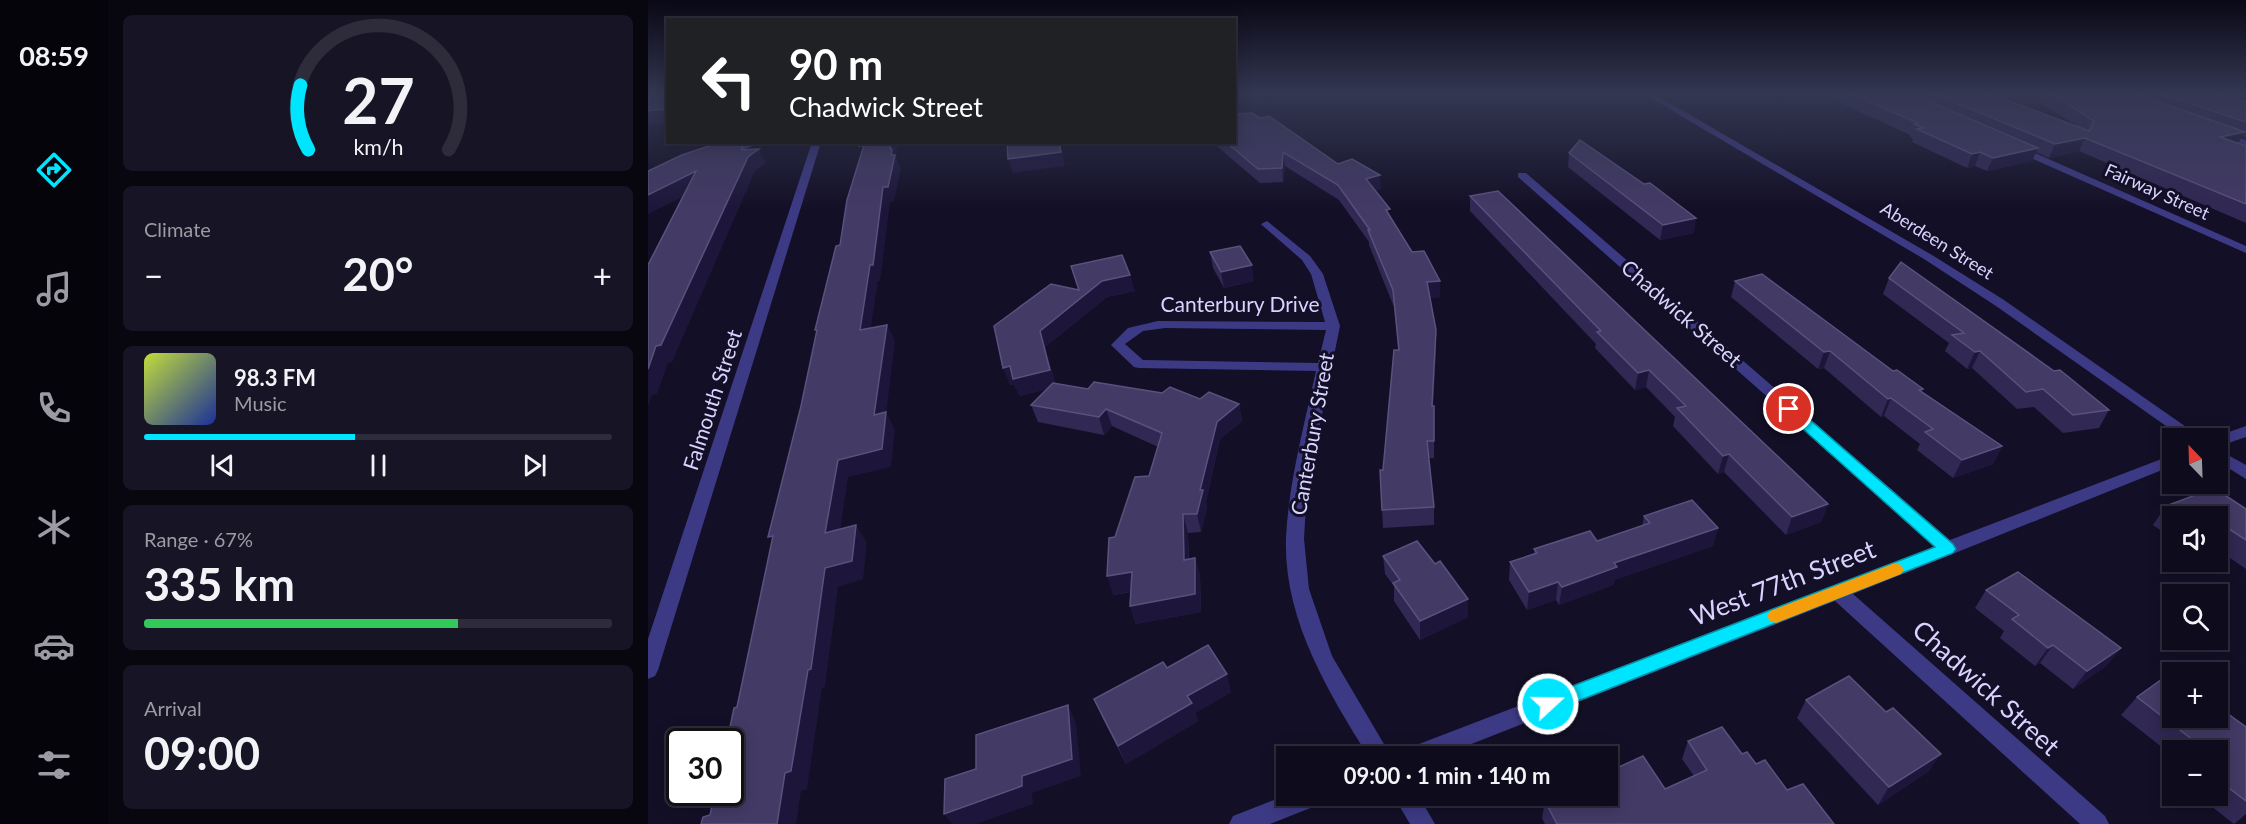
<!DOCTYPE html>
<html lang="en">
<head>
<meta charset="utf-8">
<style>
  :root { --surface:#0e0b1c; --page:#171425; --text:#f1f3f6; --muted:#9b9ba3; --line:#2e2b3b; --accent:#00e5ff }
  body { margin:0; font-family:Lato,sans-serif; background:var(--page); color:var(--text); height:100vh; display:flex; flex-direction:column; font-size:22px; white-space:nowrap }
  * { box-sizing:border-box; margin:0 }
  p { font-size:20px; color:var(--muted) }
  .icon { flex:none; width:33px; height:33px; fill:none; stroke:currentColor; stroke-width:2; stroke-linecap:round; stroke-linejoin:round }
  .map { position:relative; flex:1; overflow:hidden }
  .sheet { display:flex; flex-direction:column; gap:15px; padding:15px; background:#08060f; width:540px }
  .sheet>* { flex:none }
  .top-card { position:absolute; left:18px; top:18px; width:570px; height:126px; border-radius:0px; box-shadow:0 3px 15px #0003,0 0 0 2px var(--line); background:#202124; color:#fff; overflow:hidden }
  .needle { width:39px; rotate:337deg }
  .controls { position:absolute; left:1514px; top:428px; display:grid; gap:12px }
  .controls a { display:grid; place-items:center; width:66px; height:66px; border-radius:0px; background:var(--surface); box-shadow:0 3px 15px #0003,0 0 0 2px var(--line); font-size:30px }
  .speed { position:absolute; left:18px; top:728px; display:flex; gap:12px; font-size:30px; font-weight:700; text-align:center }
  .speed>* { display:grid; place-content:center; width:78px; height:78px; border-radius:50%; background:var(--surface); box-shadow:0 3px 15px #0003,0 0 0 2px var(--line); line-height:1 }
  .speed .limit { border:3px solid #111; border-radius:9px; background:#fff; color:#111 }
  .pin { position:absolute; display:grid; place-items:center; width:51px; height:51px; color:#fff; margin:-26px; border:3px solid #fff; border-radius:50%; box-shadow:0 2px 6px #0007 }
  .me { position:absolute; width:66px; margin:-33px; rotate:69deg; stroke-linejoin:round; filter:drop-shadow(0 0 4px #0008) }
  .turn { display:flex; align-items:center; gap:21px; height:126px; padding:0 24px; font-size:27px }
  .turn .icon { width:78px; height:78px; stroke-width:2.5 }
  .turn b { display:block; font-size:42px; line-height:51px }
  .big { font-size:45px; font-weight:700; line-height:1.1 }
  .sheet .tile { flex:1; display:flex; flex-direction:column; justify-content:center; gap:9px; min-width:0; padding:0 21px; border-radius:9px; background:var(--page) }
  .sheet .dial { align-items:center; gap:0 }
  .dial svg { height:156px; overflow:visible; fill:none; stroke:var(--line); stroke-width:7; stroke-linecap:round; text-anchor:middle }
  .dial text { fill:var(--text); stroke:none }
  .song { display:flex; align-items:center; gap:18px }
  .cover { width:72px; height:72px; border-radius:9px; background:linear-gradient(135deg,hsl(70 70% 55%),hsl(230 70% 35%)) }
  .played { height:6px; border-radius:3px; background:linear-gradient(90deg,var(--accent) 45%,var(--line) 45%) }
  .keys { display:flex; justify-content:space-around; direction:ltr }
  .heat { display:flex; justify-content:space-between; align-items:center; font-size:33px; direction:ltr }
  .charge { height:9px; border-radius:4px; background:linear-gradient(90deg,#34c759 67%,var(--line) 0) }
  .trip { position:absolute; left:628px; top:746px; width:342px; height:60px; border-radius:0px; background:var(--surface); box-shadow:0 3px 15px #0003,0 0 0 2px var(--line); font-weight:700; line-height:60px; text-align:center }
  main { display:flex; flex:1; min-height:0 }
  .tab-bar { display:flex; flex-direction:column; width:108px; justify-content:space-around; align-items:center; background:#06040b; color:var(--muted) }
  .tab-bar .icon { width:42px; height:42px }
  .tab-bar .current { color:var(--accent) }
  .tab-bar b { font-size:27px; color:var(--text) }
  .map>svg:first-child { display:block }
</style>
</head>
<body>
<main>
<nav class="tab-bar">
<b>08:59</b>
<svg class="icon current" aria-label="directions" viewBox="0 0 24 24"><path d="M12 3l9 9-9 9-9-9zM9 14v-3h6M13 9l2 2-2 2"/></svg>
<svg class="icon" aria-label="music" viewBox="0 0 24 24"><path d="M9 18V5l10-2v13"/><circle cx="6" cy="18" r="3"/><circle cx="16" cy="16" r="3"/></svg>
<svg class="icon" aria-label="phone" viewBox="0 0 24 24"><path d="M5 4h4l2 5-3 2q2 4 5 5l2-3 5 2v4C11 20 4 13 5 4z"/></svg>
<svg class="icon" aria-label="climate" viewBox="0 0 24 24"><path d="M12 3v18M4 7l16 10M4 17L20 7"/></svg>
<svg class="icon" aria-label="car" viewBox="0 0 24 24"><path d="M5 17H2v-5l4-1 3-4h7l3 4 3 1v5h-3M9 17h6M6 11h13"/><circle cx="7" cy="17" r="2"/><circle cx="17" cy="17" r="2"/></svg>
<svg class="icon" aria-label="filters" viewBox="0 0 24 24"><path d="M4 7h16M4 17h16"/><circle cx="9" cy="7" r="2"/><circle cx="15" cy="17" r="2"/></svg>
</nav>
<section class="sheet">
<div class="tile dial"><svg viewBox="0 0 100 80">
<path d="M14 69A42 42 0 1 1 86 69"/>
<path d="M14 69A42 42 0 0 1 10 36" stroke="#00e5ff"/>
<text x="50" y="56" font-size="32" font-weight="700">27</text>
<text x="50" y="72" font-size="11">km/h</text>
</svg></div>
<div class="tile"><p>Climate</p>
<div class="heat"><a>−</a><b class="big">20°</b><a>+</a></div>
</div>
<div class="tile">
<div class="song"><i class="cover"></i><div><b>98.3 FM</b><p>Music</p></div></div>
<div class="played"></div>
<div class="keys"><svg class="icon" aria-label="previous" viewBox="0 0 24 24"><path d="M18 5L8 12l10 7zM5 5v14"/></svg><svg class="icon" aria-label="pause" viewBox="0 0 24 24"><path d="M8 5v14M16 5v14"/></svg><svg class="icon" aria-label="next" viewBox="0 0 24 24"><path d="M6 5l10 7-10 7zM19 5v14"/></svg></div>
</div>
<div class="tile"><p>Range · 67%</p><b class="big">335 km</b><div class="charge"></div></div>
<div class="tile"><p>Arrival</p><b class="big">09:00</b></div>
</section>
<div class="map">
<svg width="1598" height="824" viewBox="0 0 1598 824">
  <rect width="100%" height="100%" fill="#130f26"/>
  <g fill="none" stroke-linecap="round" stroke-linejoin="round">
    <g fill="#3d3a85" fill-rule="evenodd">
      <polygon points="996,94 1006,94 1284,255 1356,300 1554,438 1535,438 1348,306 1276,259"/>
      <polygon points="1574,132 1598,140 1598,146 1571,137 1571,133"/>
      <polygon points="101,142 115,142 80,156 72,154"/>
      <polygon points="164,142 173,142 10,670 7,676 0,679 0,639"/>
      <polygon points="1365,146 1371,146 1598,246 1598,253 1365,150"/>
      <polygon points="870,173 878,173 1302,540 1524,455 1524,466 1205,594 1457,816 1461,824 1432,824 1187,601 793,756 755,756 758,749 1286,547 1225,490 870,177"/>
      <path d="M619,221L662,256L675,274L692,326L659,488L656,539L661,589L684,656L743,756H720C679,690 635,618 638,537C641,481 656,426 668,371L491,368L486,367L463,345L480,328L510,321L677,322L663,274L654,260L615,226L613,224ZM517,328L678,330L670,363L495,360L477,344L495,331Z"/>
      <polygon points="1598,426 1598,437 1569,447 1569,438 1564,438"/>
      <polygon points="1569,449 1598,465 1598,479 1569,461"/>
      <polygon points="639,795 679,795 675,803 622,824 581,824 585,816"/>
      <polygon points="745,795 770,795 787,824 762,824"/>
    </g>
  </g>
  <g fill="#312854">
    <polygon points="1173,94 1343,94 1429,126 1391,102 1395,94 1572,94 1598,102 1598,138 1594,136 1590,143 1598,146 1598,223 1431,151 1401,158 1388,152 1384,161 1339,171 1327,166 1319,168 1264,142 1265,139 1262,137 1262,135"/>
    <polygon points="612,118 733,189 727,191 792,297 782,298 788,347 785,406 786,406 786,458 781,458 786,507 786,525 735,528 734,510 735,470 750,350 746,307 721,245 721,242 691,200 637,166 635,182 612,183 564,142 586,142"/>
    <polygon points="921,153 996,184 1046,233 1012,240 920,167"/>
    <polygon points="822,196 1180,504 1173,522 1138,535 1076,472 1070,474 1025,426 1027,417 998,387 987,390 947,348 948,344 822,211"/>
    <polygon points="562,252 606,281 576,288 565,268"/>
    <polygon points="1241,278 1461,410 1451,428 1415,433 1386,407 1369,409 1324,368 1319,369 1297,351 1301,343 1235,294"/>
    <polygon points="1087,281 1275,389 1274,392 1354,446 1345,464 1305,478 1269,450 1272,444 1236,416 1233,417 1176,368 1170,369 1083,297"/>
    <polygon points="431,290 487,291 459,297 397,347 407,383 440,389 552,399 591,404 594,421 572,439 558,502 559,508 553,532 540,533 541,559 547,558 552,576 553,612 488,624 482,606 483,592 465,595 467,537 501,476 510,447 464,426 456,435 390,422 383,405 399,389 372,396 366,384 362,385"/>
    <polygon points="1518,506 1598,509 1598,569 1569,549 1569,516 1524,516 1524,538 1505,525"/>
    <polygon points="996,516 1070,528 1065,546 966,580 965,585 911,605 908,600 879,610 861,580 862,562 886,554 886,549 949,541 994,526"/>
    <polygon points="735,556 820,617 772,640 746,601 746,586 737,574"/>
    <polygon points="1338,590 1473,648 1458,666 1425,689 1392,663 1387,666 1352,638 1356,631 1327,608"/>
    <polygon points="519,668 583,692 547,713 550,721 478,764 454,717 446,699"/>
    <polygon points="1489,697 1598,727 1598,814 1586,824 1549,795 1569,795 1569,750 1524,750 1524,755 1473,715"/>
    <polygon points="1158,700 1281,771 1230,805 1149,718"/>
    <polygon points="1040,741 1094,754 1108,764 1139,790 1186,824 897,824 894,818 897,801 1017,789 1046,776 1034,759"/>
  </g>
  <g fill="#1d163a">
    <polygon points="20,108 20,123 0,125 0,111"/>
    <polygon points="1597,132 1589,145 1572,137"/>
    <polygon points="1437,138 1431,151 1401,158 1407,144"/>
    <polygon points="92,142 100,158 111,149 118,163 107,171 24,362 20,363 9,394 4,395 0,406 0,369"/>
    <polygon points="243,142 250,142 248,157 253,169 246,201 242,202 232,281 230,281 220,346 212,330"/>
    <polygon points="412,142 417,166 365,173 360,159"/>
    <polygon points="1390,148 1384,161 1339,171 1345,158"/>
    <polygon points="635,152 637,166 635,182 634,168"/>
    <polygon points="1332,152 1327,166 1319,168 1324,154"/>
    <polygon points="48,171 56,186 0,214 0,195"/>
    <polygon points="732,175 733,189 719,194 718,179"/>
    <polygon points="1048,218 1046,233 1012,240 1015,225"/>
    <polygon points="604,265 606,281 576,288 573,272"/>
    <polygon points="482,275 487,291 459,297 397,347 408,387 372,396 366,384 362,385 355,368 392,331 454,281"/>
    <polygon points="792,281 792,297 779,299 779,282"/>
    <polygon points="239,325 247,341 236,432 226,415"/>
    <polygon points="788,330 788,347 784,424 784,406"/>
    <polygon points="1182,351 1176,368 1170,369 1176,352"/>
    <polygon points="1332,351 1324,368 1319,369 1327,352"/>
    <polygon points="1001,370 998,387 987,390 990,373"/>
    <polygon points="1243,398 1236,416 1233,417 1240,399"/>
    <polygon points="591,404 594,421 572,439 558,502 559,508 553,532 549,514 552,490 569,422"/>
    <polygon points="458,409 464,426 456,435 451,417"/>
    <polygon points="238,412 247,430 243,467 200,477 189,551 177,533 190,460"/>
    <polygon points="1354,446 1345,464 1305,478 1314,460"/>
    <polygon points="1081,454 1076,472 1070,474 1075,456"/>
    <polygon points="1180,504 1173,522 1138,535 1144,517"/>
    <polygon points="535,514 540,533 541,578 536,560"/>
    <polygon points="208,525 219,543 215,579 190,587 177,687 174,688 159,789 153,791 148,824 129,824 137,773 160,670 177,568"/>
    <polygon points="1070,528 1065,546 966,580 965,585 911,605 914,587 966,563"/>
    <polygon points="547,558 552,576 553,612 488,624 482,606"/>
    <polygon points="484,572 490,590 465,595 459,576"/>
    <polygon points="910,582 908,600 879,610 881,592"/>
    <polygon points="820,599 820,617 772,640 772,621"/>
    <polygon points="1405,645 1392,663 1387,666 1400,648"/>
    <polygon points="1473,648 1458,666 1425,689 1439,671"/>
    <polygon points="579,674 583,692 547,713 550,721 478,764 470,746 539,696"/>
    <polygon points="420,705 428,723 433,776 384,793 385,804 328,824 304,824 296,814 374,776"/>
    <polygon points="1293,754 1281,771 1230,805 1241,787"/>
  </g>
  <g fill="#433a66" stroke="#5a527e" stroke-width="1.5">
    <polygon points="0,94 20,94 20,108 18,109 0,111"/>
    <polygon points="1203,94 1264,94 1390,148 1345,158 1332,152 1324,154 1269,129 1275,128 1266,124 1270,123"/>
    <polygon points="1287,94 1343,94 1441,131 1446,121 1404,94 1488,94 1597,132 1572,137 1598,146 1598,204 1437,138 1407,144"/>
    <polygon points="1514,94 1572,94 1598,102 1598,122"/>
    <polygon points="604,113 612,118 621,116 690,164 704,159 732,175 718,179 742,209 738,210 764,252 776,251 792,281 779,282 788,330 784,406 786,406 786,441 779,441 786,507 734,510 732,470 735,470 746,350 751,350 745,290 720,230 722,230 690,185 635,152 634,168 610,169 578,142 586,142 586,114"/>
    <polygon points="932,140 996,184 1002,183 1048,218 1015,225 921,153"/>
    <polygon points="73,142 92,142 95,149 93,150 111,149 100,157 13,345 8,346 0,369 0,265 48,171 0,195 0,171 34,155"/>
    <polygon points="212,142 243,142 242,149 244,149 243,155 247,155 240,187 235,187 225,265 222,265 212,330 239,325 226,415 238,412 234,449 190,460 177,533 208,525 204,561 177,568 163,669 160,670 143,771 137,773 129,824 53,824 55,817 62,815 67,792 82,792 82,741 79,741 86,708 89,707 125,536 120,537 153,406 169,330 167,330 188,246 192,245 199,200 216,145 211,146"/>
    <polygon points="359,142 411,142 413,152 360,159"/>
    <polygon points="850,191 1180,504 1144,517 1081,454 1075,456 1029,408 1038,406 1001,370 990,373 949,332 953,331 822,196"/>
    <polygon points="592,246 604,265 573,272 562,252"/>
    <polygon points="474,255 482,275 454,281 392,331 402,370 365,379 362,366 355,368 346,326 403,284 431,290 423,266"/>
    <polygon points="1253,262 1406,371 1412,370 1461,410 1425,415 1395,389 1378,392 1332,351 1327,352 1304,335 1316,333 1241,278"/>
    <polygon points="1114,274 1245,371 1249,370 1275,389 1271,390 1354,446 1314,460 1277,432 1285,429 1243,398 1240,399 1182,351 1176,352 1087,281"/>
    <polygon points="446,382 514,393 522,387 552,399 561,392 591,404 569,422 552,490 555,490 549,514 535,514 536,560 547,558 547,594 482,606 484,572 459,576 461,538 467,537 487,477 501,476 514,433 458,409 451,417 383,405 405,383 440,389"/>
    <polygon points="1566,488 1598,509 1598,540 1569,521 1569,516 1532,516 1518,506"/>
    <polygon points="1044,500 1070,528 966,563 969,567 914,587 910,582 881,592 862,562 889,553 886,549 942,531 949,541 1002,523 996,516"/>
    <polygon points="769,541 787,564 792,561 820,599 772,621 745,583 752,580 735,556"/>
    <polygon points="1370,572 1473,648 1439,671 1405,645 1400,648 1364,619 1371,615 1338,590"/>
    <polygon points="560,645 579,674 539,696 544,703 470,746 446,699 515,662 519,668"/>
    <polygon points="1524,672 1524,717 1569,717 1569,706 1598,727 1598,801 1569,779 1569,750 1558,750 1489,697"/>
    <polygon points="1201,676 1238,712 1245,708 1293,754 1241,787 1158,700"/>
    <polygon points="420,705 424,759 374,776 374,786 296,814 297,779 328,769 328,735"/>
    <polygon points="1074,727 1094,754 1099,752 1108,764 1117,760 1139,790 1155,784 1186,824 909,824 897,801 910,795 960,795 960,772 995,756 1017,789 1059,770 1040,741"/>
  </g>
  <linearGradient id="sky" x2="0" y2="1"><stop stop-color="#0a0815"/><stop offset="0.45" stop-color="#333752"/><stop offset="1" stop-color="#333752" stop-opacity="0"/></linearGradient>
  <rect width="1598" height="209" fill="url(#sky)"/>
  <polygon fill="#00e5ff" stroke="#0095a6" stroke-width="1.5" points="1141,404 1146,406 1305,544 1308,549 1305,553 907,710 900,713 893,710 891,704 893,698 1287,547 1136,412 1134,409 1136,406"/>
  <polygon fill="#f59e0b" points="1247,563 1253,565 1256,570 1253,574 1128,623 1122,621 1119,616 1122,611"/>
  <g text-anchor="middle" stroke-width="6" stroke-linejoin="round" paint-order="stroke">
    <g font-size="18" fill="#d9d4ff" stroke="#130f26">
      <text transform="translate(1509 192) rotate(24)" y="6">Fairway Street</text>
      <text transform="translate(1289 241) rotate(32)" y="6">Aberdeen Street</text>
    </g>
    <g font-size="21" fill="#d9d4ff" stroke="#130f26">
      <text x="592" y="312">Canterbury Drive</text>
      <text transform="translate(1033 314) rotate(41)" y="7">Chadwick Street</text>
      <text transform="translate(65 400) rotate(-72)" y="7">Falmouth Street</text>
      <text transform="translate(665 434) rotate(-80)" y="7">Canterbury Street</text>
    </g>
    <g font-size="26" fill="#d9d4ff" stroke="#130f26">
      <text transform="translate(1135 583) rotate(-21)" y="9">West 77th Street</text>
      <text transform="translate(1338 688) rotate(42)" y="9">Chadwick Street</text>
    </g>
  </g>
</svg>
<div class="controls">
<a><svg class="needle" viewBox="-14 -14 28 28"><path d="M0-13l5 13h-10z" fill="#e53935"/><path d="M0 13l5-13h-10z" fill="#9b9ba3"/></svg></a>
<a><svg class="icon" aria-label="sound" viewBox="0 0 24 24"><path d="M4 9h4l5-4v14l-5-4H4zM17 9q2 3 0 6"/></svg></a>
<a><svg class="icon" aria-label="search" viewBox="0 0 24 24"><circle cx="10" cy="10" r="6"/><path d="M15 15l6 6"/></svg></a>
<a>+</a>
<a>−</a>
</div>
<div class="speed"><div class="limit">30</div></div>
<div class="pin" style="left:1141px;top:409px;background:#d93025"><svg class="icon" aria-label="arrive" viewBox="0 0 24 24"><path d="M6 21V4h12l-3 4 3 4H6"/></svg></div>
<svg class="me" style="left:900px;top:704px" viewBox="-20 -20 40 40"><circle r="17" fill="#00e5ff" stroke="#fff" stroke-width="3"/><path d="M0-11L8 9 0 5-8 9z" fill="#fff"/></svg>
<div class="trip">09:00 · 1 min · 140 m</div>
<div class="top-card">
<div class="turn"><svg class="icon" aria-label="left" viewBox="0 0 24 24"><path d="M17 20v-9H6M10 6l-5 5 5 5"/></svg><div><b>90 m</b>Chadwick Street</div></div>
</div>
</div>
</main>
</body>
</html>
